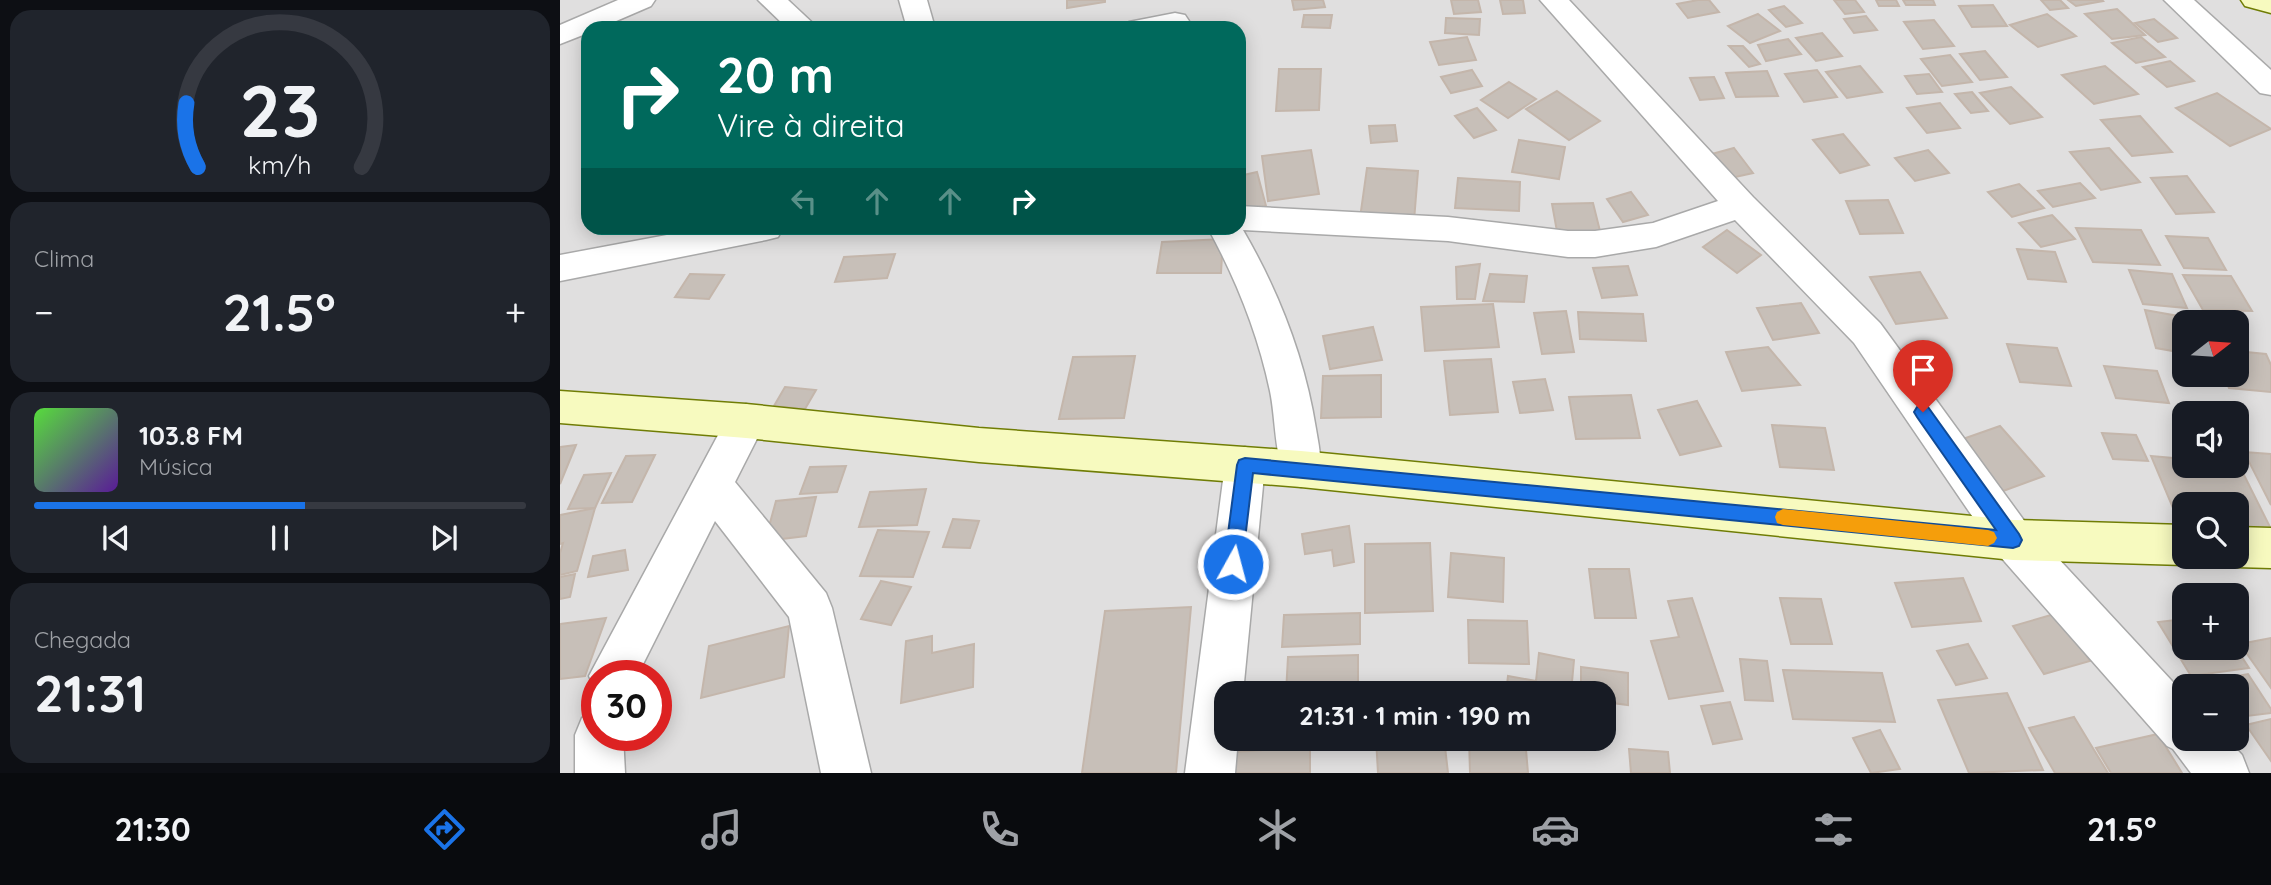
<!DOCTYPE html>
<html lang="pt">
<head>
<meta charset="utf-8">
<style>
  :root { --surface:#171b24; --page:#20242c; --text:#f1f3f6; --muted:#9ea1a6; --line:#363941; --accent:#1a73e8 }
  body { margin:0; font-family:Quicksand,sans-serif; background:var(--page); color:var(--text); height:100vh; display:flex; flex-direction:column; font-size:26px; white-space:nowrap }
  * { box-sizing:border-box; margin:0 }
  p { font-size:23px; color:var(--muted) }
  .icon { flex:none; width:38px; height:38px; fill:none; stroke:currentColor; stroke-width:2; stroke-linecap:round; stroke-linejoin:round }
  .map { position:relative; flex:1; overflow:hidden }
  .side { display:flex; flex-direction:column; gap:10px; padding:10px; background:#0d0f14; width:560px }
  .side>* { flex:none }
  .top-card { position:absolute; left:21px; top:21px; width:665px; height:214px; border-radius:21px; box-shadow:0 4px 18px #0003; background:#00695c; color:#fff; overflow:hidden }
  .needle { width:46px; rotate:73deg }
  .tools { position:absolute; left:1612px; top:310px; display:grid; gap:14px }
  .tools a { display:grid; place-items:center; width:77px; height:77px; border-radius:14px; background:var(--surface); box-shadow:0 4px 18px #0003; font-size:35px }
  .speed { position:absolute; left:21px; top:660px; display:flex; gap:14px; font-size:35px; font-weight:700; text-align:center }
  .speed>* { display:grid; place-content:center; width:91px; height:91px; border-radius:50%; background:var(--surface); box-shadow:0 4px 18px #0003; line-height:1 }
  .speed .limit { border:10px solid #d22; background:#fff; color:#111 }
  .pin { position:absolute; display:grid; place-items:center; width:60px; height:60px; color:#fff; margin:-72px -30px; border-radius:50% 50% 50% 0; rotate:-45deg; box-shadow:0 0 7px #0007 }
  .pin .icon { rotate:45deg }
  .me { position:absolute; width:77px; margin:-38px; rotate:7deg; stroke-linejoin:round; filter:drop-shadow(0 0 5px #0008) }
  .turn { display:flex; align-items:center; gap:24px; height:147px; padding:0 21px; font-size:32px }
  .turn .icon { width:91px; height:91px; stroke-width:2.5 }
  .turn b { display:block; font-size:49px; line-height:60px }
  .lanes { display:flex; align-items:center; height:66px; padding:0 21px; background:#0003; justify-content:center; gap:35px; direction:ltr }
  .lanes .off { opacity:.35 }
  .big { font-size:52px; font-weight:800; line-height:1.1 }
  .side .widget { flex:1; display:flex; flex-direction:column; justify-content:center; gap:10px; min-width:0; padding:0 24px; border-radius:21px; background:var(--page) }
  .side .dial { align-items:center; gap:0 }
  .dial svg { height:182px; overflow:visible; fill:none; stroke:var(--line); stroke-width:7; stroke-linecap:round; text-anchor:middle }
  .dial text { fill:var(--text); stroke:none }
  .song { display:flex; align-items:center; gap:21px }
  .cover { width:84px; height:84px; border-radius:10px; background:linear-gradient(135deg,hsl(110 70% 55%),hsl(270 70% 35%)) }
  .played { height:7px; border-radius:4px; background:linear-gradient(90deg,var(--accent) 55%,var(--line) 55%) }
  .keys { display:flex; justify-content:space-around; direction:ltr }
  .heat { display:flex; justify-content:space-between; align-items:center; font-size:38px; direction:ltr }
  .trip { position:absolute; left:654px; top:681px; width:402px; height:70px; border-radius:21px; background:var(--surface); box-shadow:0 4px 18px #0003; font-weight:800; line-height:70px; text-align:center }
  .tabs { display:flex; height:112px; justify-content:space-around; align-items:center; background:#090b0e; color:var(--muted) }
  .tabs .icon { width:49px; height:49px }
  .tabs .current { color:var(--accent) }
  .tabs b { font-size:32px; color:var(--text) }
  main { display:flex; flex:1; min-height:0 }
  .map>svg:first-child { display:block }
</style>
</head>
<body>
<main>
<section class="side">
<div class="widget dial"><svg viewBox="0 0 100 80">
<path d="M14 69A42 42 0 1 1 86 69"/>
<path d="M14 69A42 42 0 0 1 9 41" stroke="#1a73e8"/>
<text x="50" y="56" font-size="32" font-weight="700">23</text>
<text x="50" y="72" font-size="11">km/h</text>
</svg></div>
<div class="widget"><p>Clima</p>
<div class="heat"><a>−</a><b class="big">21.5°</b><a>+</a></div>
</div>
<div class="widget">
<div class="song"><i class="cover"></i><div><b>103.8 FM</b><p>Música</p></div></div>
<div class="played"></div>
<div class="keys"><svg class="icon" aria-label="previous" viewBox="0 0 24 24"><path d="M18 5L8 12l10 7zM5 5v14"/></svg><svg class="icon" aria-label="pause" viewBox="0 0 24 24"><path d="M8 5v14M16 5v14"/></svg><svg class="icon" aria-label="next" viewBox="0 0 24 24"><path d="M6 5l10 7-10 7zM19 5v14"/></svg></div>
</div>
<div class="widget"><p>Chegada</p><b class="big">21:31</b></div>
</section>
<div class="map">
<svg width="1711" height="773" viewBox="0 0 1711 773">
  <rect width="100%" height="100%" fill="#f2efe9"/>
  <path fill="#e0dfdf" fill-rule="evenodd" d="M0,0H1711V773H0ZM28,28H679V228H28ZM1624,322H1676V374H1624ZM1624,413H1676V466H1624ZM1624,504H1676V556H1624ZM1624,595H1676V648H1624ZM37,676H96V735H37ZM1624,686H1676V738H1624ZM667,693H1045V738H667Z"/>
  <g fill="#c7bfb8" stroke="#c4b6ab" stroke-width="2">
    <polygon points="507,0 545,0 545,2 507,8"/>
    <polygon points="732,0 763,0 765,7 734,10"/>
    <polygon points="891,0 918,0 921,12 894,14"/>
    <polygon points="940,0 963,0 965,13 943,14"/>
    <polygon points="1138,0 1149,0 1159,12 1128,18 1117,4"/>
    <polygon points="1274,0 1295,0 1304,12 1285,14"/>
    <polygon points="1316,0 1336,0 1339,6 1319,6"/>
    <polygon points="1343,0 1373,0 1375,5 1346,5"/>
    <polygon points="1481,0 1500,0 1508,8 1490,10"/>
    <polygon points="1508,0 1542,0 1543,1 1516,6"/>
    <polygon points="1433,5 1447,26 1412,27 1399,6"/>
    <polygon points="1224,6 1242,23 1226,27 1209,10"/>
    <polygon points="1557,9 1585,35 1552,39 1525,14"/>
    <polygon points="1198,14 1220,31 1190,43 1168,26"/>
    <polygon points="1487,14 1516,36 1478,47 1450,25"/>
    <polygon points="744,15 772,15 770,28 742,27"/>
    <polygon points="1306,16 1317,30 1294,33 1284,19"/>
    <polygon points="886,18 920,19 919,35 885,33"/>
    <polygon points="1594,19 1617,38 1598,42 1575,23"/>
    <polygon points="1374,20 1394,46 1363,49 1344,22"/>
    <polygon points="1262,33 1282,56 1256,61 1236,38"/>
    <polygon points="907,37 916,60 879,65 870,42"/>
    <polygon points="1581,37 1605,57 1576,63 1552,43"/>
    <polygon points="1228,39 1241,54 1206,61 1198,45"/>
    <polygon points="1169,46 1183,46 1200,64 1189,67"/>
    <polygon points="1425,51 1447,77 1420,80 1400,54"/>
    <polygon points="1390,55 1412,82 1382,86 1361,59"/>
    <polygon points="1610,61 1634,81 1607,87 1583,67"/>
    <polygon points="1300,66 1322,92 1287,98 1266,72"/>
    <polygon points="1545,66 1578,94 1534,104 1502,75"/>
    <polygon points="719,69 761,69 759,110 716,111"/>
    <polygon points="912,70 922,86 891,93 881,77"/>
    <polygon points="1257,70 1277,97 1244,102 1225,74"/>
    <polygon points="1207,71 1218,96 1176,97 1166,73"/>
    <polygon points="1369,74 1382,92 1357,94 1345,76"/>
    <polygon points="1154,77 1164,98 1140,100 1130,78"/>
    <polygon points="949,82 976,99 948,118 921,100"/>
    <polygon points="1451,87 1482,117 1450,124 1420,93"/>
    <polygon points="997,91 1040,121 1009,140 966,109"/>
    <polygon points="1412,92 1428,111 1411,113 1395,94"/>
    <polygon points="1657,93 1711,129 1670,146 1616,108"/>
    <polygon points="1380,103 1400,128 1367,133 1347,108"/>
    <polygon points="917,108 936,130 914,138 895,116"/>
    <polygon points="1580,116 1612,152 1572,156 1541,120"/>
    <polygon points="835,125 837,141 811,143 809,126"/>
    <polygon points="1283,134 1309,165 1280,173 1253,140"/>
    <polygon points="959,140 1005,147 999,179 952,172"/>
    <polygon points="1174,148 1193,173 1162,180 1144,156"/>
    <polygon points="1549,148 1580,182 1541,190 1510,152"/>
    <polygon points="751,150 759,194 708,201 702,156"/>
    <polygon points="1368,150 1389,173 1355,181 1335,158"/>
    <polygon points="807,168 858,171 854,221 800,218"/>
    <polygon points="697,172 706,206 679,211 679,176"/>
    <polygon points="1627,176 1654,212 1616,214 1591,178"/>
    <polygon points="898,178 960,182 959,211 895,208"/>
    <polygon points="1520,183 1535,198 1493,207 1478,191"/>
    <polygon points="1459,184 1484,208 1452,217 1428,192"/>
    <polygon points="1071,192 1088,215 1063,222 1047,199"/>
    <polygon points="1328,200 1343,233 1300,234 1286,201"/>
    <polygon points="1033,203 1041,235 998,237 992,204"/>
    <polygon points="1492,215 1515,239 1481,247 1459,223"/>
    <polygon points="1516,228 1581,230 1600,265 1533,262"/>
    <polygon points="1167,230 1201,255 1177,273 1143,247"/>
    <polygon points="1606,236 1648,238 1666,270 1624,268"/>
    <polygon points="663,239 661,273 597,273 602,242"/>
    <polygon points="1457,249 1495,252 1506,282 1468,279"/>
    <polygon points="335,254 327,278 275,282 284,257"/>
    <polygon points="920,264 915,299 897,299 896,267"/>
    <polygon points="1068,266 1077,295 1042,298 1033,268"/>
    <polygon points="1569,270 1612,274 1627,308 1583,304"/>
    <polygon points="1360,272 1387,318 1336,324 1310,277"/>
    <polygon points="130,274 164,275 149,299 115,297"/>
    <polygon points="930,274 967,276 964,302 923,301"/>
    <polygon points="1623,275 1671,276 1692,311 1643,310"/>
    <polygon points="1241,303 1259,333 1213,340 1197,308"/>
    <polygon points="933,304 939,347 865,351 861,307"/>
    <polygon points="1585,310 1635,319 1636,322 1624,322 1624,353 1596,348"/>
    <polygon points="1006,311 1014,352 982,354 974,313"/>
    <polygon points="1018,312 1083,314 1086,341 1020,339"/>
    <polygon points="813,327 822,360 770,369 763,336"/>
    <polygon points="1447,344 1497,348 1511,386 1460,382"/>
    <polygon points="1208,347 1240,385 1182,391 1166,352"/>
    <polygon points="1676,351 1706,354 1711,365 1711,392 1669,388 1663,374 1676,374"/>
    <polygon points="575,356 564,418 499,419 513,357"/>
    <polygon points="931,359 938,412 890,415 884,361"/>
    <polygon points="1544,366 1597,371 1609,403 1556,398"/>
    <polygon points="821,375 821,417 761,418 763,376"/>
    <polygon points="985,379 993,410 960,413 953,382"/>
    <polygon points="225,387 256,390 245,409 214,406"/>
    <polygon points="1071,395 1080,438 1016,439 1009,397"/>
    <polygon points="1137,401 1161,446 1120,455 1098,410"/>
    <polygon points="1212,425 1265,428 1274,470 1220,467"/>
    <polygon points="1440,426 1484,476 1443,491 1400,440"/>
    <polygon points="1542,433 1576,435 1588,461 1553,459"/>
    <polygon points="16,445 0,484 0,447"/>
    <polygon points="1684,452 1711,454 1711,505"/>
    <polygon points="95,455 72,502 42,503 66,456"/>
    <polygon points="1591,456 1624,459 1624,466 1676,466 1678,463 1711,529 1711,541 1676,539 1676,504 1624,504 1624,534"/>
    <polygon points="286,466 277,492 240,494 250,467"/>
    <polygon points="51,473 35,508 8,509 24,475"/>
    <polygon points="366,489 357,525 299,527 310,492"/>
    <polygon points="256,497 246,536 205,541 216,501"/>
    <polygon points="35,508 17,571 0,575 0,553 3,543 0,544 0,515"/>
    <polygon points="393,519 419,521 410,548 383,547"/>
    <polygon points="789,526 794,562 774,566 772,550 745,554 742,534"/>
    <polygon points="318,530 369,532 353,577 300,576"/>
    <polygon points="870,543 873,611 805,613 805,544"/>
    <polygon points="65,550 68,570 28,577 33,556"/>
    <polygon points="891,553 944,558 943,602 888,597"/>
    <polygon points="1029,569 1069,569 1076,618 1035,618"/>
    <polygon points="15,574 10,597 0,599 0,577"/>
    <polygon points="1403,578 1421,621 1352,627 1335,583"/>
    <polygon points="321,581 351,587 331,625 301,619"/>
    <polygon points="1132,598 1163,691 1109,699 1091,641 1119,637 1108,601"/>
    <polygon points="1220,598 1261,599 1272,644 1231,644"/>
    <polygon points="631,607 616,773 522,773 545,611"/>
    <polygon points="800,613 800,644 722,647 724,615"/>
    <polygon points="1498,613 1530,661 1484,674 1453,626"/>
    <polygon points="46,618 25,676 0,679 0,624"/>
    <polygon points="1624,619 1624,648 1676,648 1689,668 1631,676 1598,622"/>
    <polygon points="908,620 967,621 969,664 909,663"/>
    <polygon points="229,626 224,677 141,698 149,646"/>
    <polygon points="372,636 372,653 414,644 413,687 341,703 346,641"/>
    <polygon points="1711,638 1711,688 1680,644"/>
    <polygon points="1408,644 1427,678 1396,685 1377,651"/>
    <polygon points="979,653 1014,660 1011,693 946,693 948,676 976,681"/>
    <polygon points="798,655 798,693 726,693 728,657"/>
    <polygon points="1180,659 1207,661 1213,701 1185,700"/>
    <polygon points="1021,667 1068,673 1068,705 1045,702 1045,693 1021,693"/>
    <polygon points="1223,670 1322,673 1335,722 1233,719"/>
    <polygon points="1688,674 1711,709 1711,713 1679,717 1676,686 1659,686 1655,680"/>
    <polygon points="1447,693 1483,770 1409,773 1378,700"/>
    <polygon points="1170,702 1182,739 1153,744 1141,706"/>
    <polygon points="1514,717 1548,773 1495,773 1469,728"/>
    <polygon points="1711,719 1711,761 1686,725"/>
    <polygon points="1320,730 1340,769 1311,773 1293,738"/>
    <polygon points="1598,734 1622,773 1551,773 1536,748"/>
    <polygon points="816,738 884,738 888,773 818,773"/>
    <polygon points="909,738 965,738 968,773 910,773"/>
    <polygon points="750,747 750,773 673,773 674,752"/>
    <polygon points="1069,749 1108,752 1110,773 1071,773"/>
  </g>
  <g fill="none" stroke-linecap="round" stroke-linejoin="round">
    <g stroke="#a9a9a9" stroke-width="3">
      <g id="street">
        <polygon points="58,0 95,0 91,6 40,28 28,28 28,33 0,44 0,25"/>
        <polygon points="198,0 228,0 258,28 227,28"/>
        <polygon points="339,0 367,0 375,28 347,28"/>
        <path d="M980,0H1009L1193,197L1320,323L1468,526L1624,694V738H1666L1682,755L1689,773H1631L1613,749L1607,746L1438,554L1294,343L1175,220L1096,247L1035,257H1008L888,241L683,230C719,292 745,359 756,429C759,448 764,464 755,482L741,487L727,482C714,454 716,420 710,391C698,334 676,279 648,228H679V206L888,217L1008,231H1035L1093,223L1158,201Z"/>
        <polygon points="1604,0 1634,0 1711,70 1711,95 1700,93"/>
        <polygon points="615,13 625,15 629,21 625,27 565,28 569,22"/>
        <polygon points="144,228 223,228 218,237 206,240 0,281 0,255"/>
        <polygon points="186,404 200,409 206,421 175,482 266,593 272,608 311,773 261,773 229,617 155,521 77,676 37,676 37,693 29,676 172,409"/>
        <polygon points="685,447 699,453 705,465 683,693 667,693 667,738 678,738 675,773 625,773 665,465 671,453"/>
        <polygon points="37,712 37,735 63,735 65,773 15,773 15,735 22,718"/>
      </g>
    </g>
    <g stroke="#707d05" stroke-width="3">
      <g id="secondary">
        <polygon points="1681,0 1711,0 1711,13 1685,6"/>
        <polygon points="0,391 186,404 419,428 741,451 1453,520 1624,525 1624,556 1640,556 1624,565 1453,560 741,487 419,462 186,438 0,423"/>
        <polygon points="1676,527 1711,528 1711,568 1676,567 1661,561 1659,556 1676,556"/>
      </g>
    </g>
    <use href="#street" fill="#fff" fill-rule="evenodd"/>
    <use href="#secondary" fill="#f7fabf" fill-rule="evenodd"/>
  </g>
  <polygon fill="#1a73e8" stroke="#114b97" stroke-width="2" points="1363,405 1368,407 1459,534 1462,540 1459,546 1453,548 693,473 682,564 679,569 673,572 667,569 664,564 677,465 679,460 685,458 1436,530 1357,417 1354,412 1357,407"/>
  <polygon fill="#f59e0b" points="1223,509 1428,530 1434,532 1437,538 1434,543 1428,546 1223,525 1217,523 1215,517 1217,512"/>
</svg>
<div class="tools">
<a><svg class="needle" viewBox="-14 -14 28 28"><path d="M0-13l5 13h-10z" fill="#e53935"/><path d="M0 13l5-13h-10z" fill="#9ea1a6"/></svg></a>
<a><svg class="icon" aria-label="sound" viewBox="0 0 24 24"><path d="M4 9h4l5-4v14l-5-4H4zM17 9q2 3 0 6"/></svg></a>
<a><svg class="icon" aria-label="search" viewBox="0 0 24 24"><circle cx="10" cy="10" r="6"/><path d="M15 15l6 6"/></svg></a>
<a>+</a>
<a>−</a>
</div>
<div class="speed"><div class="limit">30</div></div>
<div class="pin" style="left:1363px;top:412px;background:#d93025"><svg class="icon" aria-label="arrive" viewBox="0 0 24 24"><path d="M6 21V4h12l-3 4 3 4H6"/></svg></div>
<svg class="me" style="left:673px;top:564px" viewBox="-20 -20 40 40"><circle r="17" fill="#1a73e8" stroke="#fff" stroke-width="3"/><path d="M0-11L8 9 0 5-8 9z" fill="#fff"/></svg>
<div class="trip">21:31 · 1 min · 190 m</div>
<div class="top-card">
<div class="turn"><svg class="icon" aria-label="right" viewBox="0 0 24 24"><path d="M7 20v-9h11M14 6l5 5-5 5"/></svg><div><b>20 m</b>Vire à direita</div></div>
<div class="lanes"><svg class="icon off" aria-label="left" viewBox="0 0 24 24"><path d="M17 20v-9H6M10 6l-5 5 5 5"/></svg><svg class="icon off" aria-label="ahead" viewBox="0 0 24 24"><path d="M12 20V5M6 11l6-6 6 6"/></svg><svg class="icon off" aria-label="ahead" viewBox="0 0 24 24"><path d="M12 20V5M6 11l6-6 6 6"/></svg><svg class="icon" aria-label="right" viewBox="0 0 24 24"><path d="M7 20v-9h11M14 6l5 5-5 5"/></svg></div>
</div>
</div>
</main>
<nav class="tabs">
<b>21:30</b>
<svg class="icon current" aria-label="directions" viewBox="0 0 24 24"><path d="M12 3l9 9-9 9-9-9zM9 14v-3h6M13 9l2 2-2 2"/></svg>
<svg class="icon" aria-label="music" viewBox="0 0 24 24"><path d="M9 18V5l10-2v13"/><circle cx="6" cy="18" r="3"/><circle cx="16" cy="16" r="3"/></svg>
<svg class="icon" aria-label="phone" viewBox="0 0 24 24"><path d="M5 4h4l2 5-3 2q2 4 5 5l2-3 5 2v4C11 20 4 13 5 4z"/></svg>
<svg class="icon" aria-label="climate" viewBox="0 0 24 24"><path d="M12 3v18M4 7l16 10M4 17L20 7"/></svg>
<svg class="icon" aria-label="car" viewBox="0 0 24 24"><path d="M5 17H2v-5l4-1 3-4h7l3 4 3 1v5h-3M9 17h6M6 11h13"/><circle cx="7" cy="17" r="2"/><circle cx="17" cy="17" r="2"/></svg>
<svg class="icon" aria-label="filters" viewBox="0 0 24 24"><path d="M4 7h16M4 17h16"/><circle cx="9" cy="7" r="2"/><circle cx="15" cy="17" r="2"/></svg>
<b>21.5°</b>
</nav>
</body>
</html>
